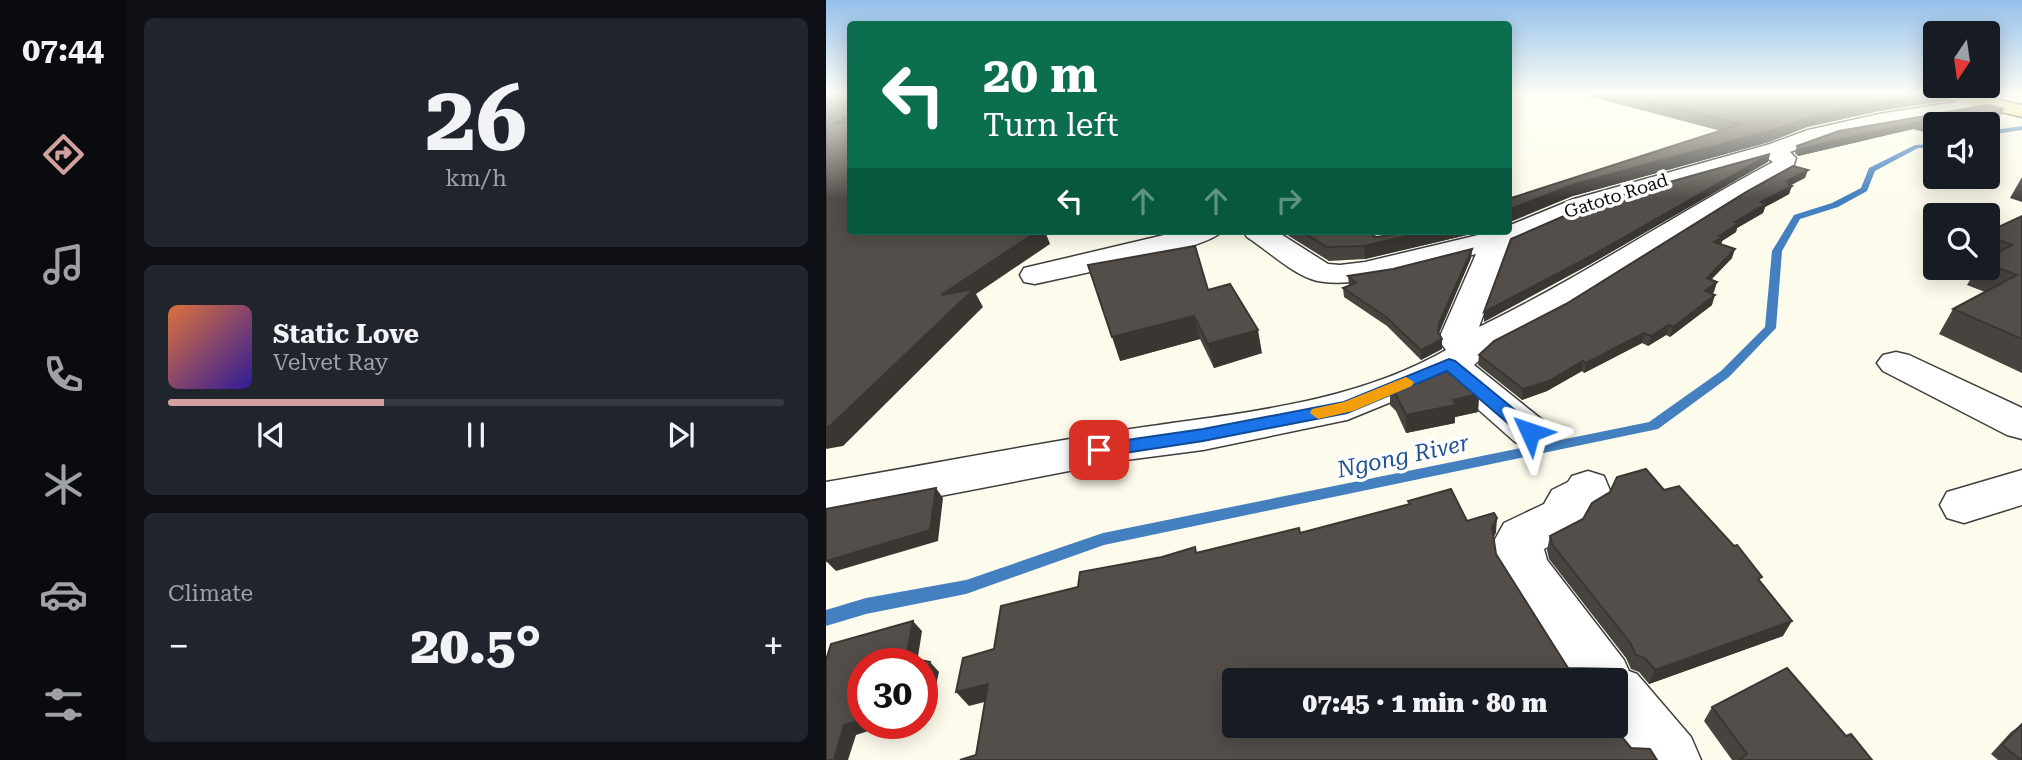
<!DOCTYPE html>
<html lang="en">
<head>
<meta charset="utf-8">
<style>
  :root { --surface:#171b24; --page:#20242c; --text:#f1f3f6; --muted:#9ea1a6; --line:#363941; --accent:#d2a09e }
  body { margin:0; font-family:"Roboto Serif",serif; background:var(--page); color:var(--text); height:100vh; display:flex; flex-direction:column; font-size:26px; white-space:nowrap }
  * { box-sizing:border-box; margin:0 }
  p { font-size:23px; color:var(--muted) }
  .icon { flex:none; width:38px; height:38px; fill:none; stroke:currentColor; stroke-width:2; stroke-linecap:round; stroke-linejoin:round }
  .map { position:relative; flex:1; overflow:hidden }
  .panel { display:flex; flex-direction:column; gap:18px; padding:18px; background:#0d0f14; width:700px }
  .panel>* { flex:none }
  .guide { position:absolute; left:21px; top:21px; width:665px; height:214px; border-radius:7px; box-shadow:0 4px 18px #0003; background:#0b6e4f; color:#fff; overflow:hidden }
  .needle { width:46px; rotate:193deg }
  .controls { position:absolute; left:1097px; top:21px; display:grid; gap:14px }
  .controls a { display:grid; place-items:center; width:77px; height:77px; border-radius:7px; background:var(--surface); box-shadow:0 4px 18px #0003; font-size:35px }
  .speed { position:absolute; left:21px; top:648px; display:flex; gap:14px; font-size:35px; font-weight:700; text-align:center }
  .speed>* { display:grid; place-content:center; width:91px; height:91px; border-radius:50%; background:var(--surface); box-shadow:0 4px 18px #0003; line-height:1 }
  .speed .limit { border:10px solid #d22; background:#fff; color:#111 }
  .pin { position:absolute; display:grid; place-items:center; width:60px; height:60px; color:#fff; margin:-30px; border-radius:14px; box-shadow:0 4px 10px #0006 }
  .me { position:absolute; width:77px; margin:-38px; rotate:312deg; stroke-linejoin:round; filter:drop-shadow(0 0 5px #0008) }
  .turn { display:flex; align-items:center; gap:24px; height:147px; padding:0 21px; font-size:32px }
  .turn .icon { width:91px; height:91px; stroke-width:2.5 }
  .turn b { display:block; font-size:49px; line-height:60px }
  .lanes { display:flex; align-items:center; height:66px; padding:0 21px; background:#0003; justify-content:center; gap:35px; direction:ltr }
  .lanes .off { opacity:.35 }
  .big { font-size:52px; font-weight:800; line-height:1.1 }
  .panel .tile { flex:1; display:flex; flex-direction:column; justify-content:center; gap:10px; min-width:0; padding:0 24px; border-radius:10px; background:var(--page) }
  .panel .dial { align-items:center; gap:0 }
  .dial b { font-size:91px; line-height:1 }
  .song { display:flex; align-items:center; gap:21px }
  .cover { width:84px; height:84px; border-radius:10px; background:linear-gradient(135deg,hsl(20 70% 55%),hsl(250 70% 35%)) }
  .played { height:7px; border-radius:4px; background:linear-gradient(90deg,var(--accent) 35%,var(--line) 35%) }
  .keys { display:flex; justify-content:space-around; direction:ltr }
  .heat { display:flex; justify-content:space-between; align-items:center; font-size:38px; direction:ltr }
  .trip { position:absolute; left:396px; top:668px; width:406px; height:70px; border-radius:7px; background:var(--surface); box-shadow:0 4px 18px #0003; font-weight:800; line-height:70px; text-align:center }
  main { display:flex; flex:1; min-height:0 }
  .tab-bar { display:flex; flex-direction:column; width:126px; justify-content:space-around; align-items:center; background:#090b0e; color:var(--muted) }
  .tab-bar .icon { width:49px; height:49px }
  .tab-bar .active { color:var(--accent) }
  .tab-bar b { font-size:32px; color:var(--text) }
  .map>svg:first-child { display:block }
</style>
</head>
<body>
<main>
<nav class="tab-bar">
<b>07:44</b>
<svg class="icon active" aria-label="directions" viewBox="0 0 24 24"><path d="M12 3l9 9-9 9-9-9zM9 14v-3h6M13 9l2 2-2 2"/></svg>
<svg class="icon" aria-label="music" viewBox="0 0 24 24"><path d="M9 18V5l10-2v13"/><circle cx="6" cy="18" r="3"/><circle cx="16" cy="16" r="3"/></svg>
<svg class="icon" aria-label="phone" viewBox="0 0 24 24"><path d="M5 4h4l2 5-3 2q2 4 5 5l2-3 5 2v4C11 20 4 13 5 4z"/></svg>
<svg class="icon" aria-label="climate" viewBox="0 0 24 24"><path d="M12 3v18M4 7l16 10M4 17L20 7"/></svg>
<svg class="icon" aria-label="car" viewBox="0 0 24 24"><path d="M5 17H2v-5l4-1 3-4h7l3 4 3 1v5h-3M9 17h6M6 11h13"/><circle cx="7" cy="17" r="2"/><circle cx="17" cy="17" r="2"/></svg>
<svg class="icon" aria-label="filters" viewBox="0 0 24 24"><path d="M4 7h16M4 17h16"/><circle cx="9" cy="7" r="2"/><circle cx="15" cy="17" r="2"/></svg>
</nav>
<section class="panel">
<div class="tile dial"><b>26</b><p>km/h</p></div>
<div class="tile">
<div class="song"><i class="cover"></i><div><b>Static Love</b><p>Velvet Ray</p></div></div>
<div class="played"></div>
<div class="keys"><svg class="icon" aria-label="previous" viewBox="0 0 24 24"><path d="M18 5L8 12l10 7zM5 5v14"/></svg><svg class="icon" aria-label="pause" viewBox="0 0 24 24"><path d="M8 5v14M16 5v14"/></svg><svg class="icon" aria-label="next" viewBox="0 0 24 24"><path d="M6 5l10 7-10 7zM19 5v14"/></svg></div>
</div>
<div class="tile"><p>Climate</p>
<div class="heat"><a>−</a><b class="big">20.5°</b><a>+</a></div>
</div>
</section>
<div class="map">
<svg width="1196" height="760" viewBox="0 0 1196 760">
  <rect width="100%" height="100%" fill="#fdfcec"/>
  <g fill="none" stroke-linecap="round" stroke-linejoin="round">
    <g fill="#447fbf" fill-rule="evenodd">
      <polygon points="1196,126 1196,130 1162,135 1162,131"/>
      <polygon points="1110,144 1110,148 1092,148 1049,171 1041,191 1012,207 974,219 956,251 950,328 903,377 832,429 278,545 140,594 40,614 0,626 0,610 40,598 140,580 277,533 823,422 895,371 939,327 946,251 968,215 1006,203 1035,188 1043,168 1089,145"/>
    </g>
    <g stroke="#3e3e3e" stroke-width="3">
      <g id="minor">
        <path d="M1160,97L1167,99L1169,103L1167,107L1010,135L964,152L970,158L966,170L916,198L737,312L666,349L648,365L719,422L725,432L719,442L704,447L689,442L619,380L521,420L377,450L300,460L0,518V482C99,465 198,446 298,430C407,413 522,406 620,350L614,342L615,334L650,254C610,264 522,293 485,279C463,271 441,250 421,237L417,231H450L502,264L514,265L539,262L669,231H682V226L748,199L944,144L982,130L1053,114ZM941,158L947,162C848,215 754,278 653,327L682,246L766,209Z"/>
        <path d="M355,231H396C384,249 239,277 209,284L198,282L194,275L198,268Z"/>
        <polygon points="1070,352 1083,355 1196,408 1196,439 1181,435 1057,371 1051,363 1057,355"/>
        <polygon points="1196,470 1196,505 1138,523 1121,518 1114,505 1121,492"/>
        <polygon points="762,471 778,476 785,493 778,506 760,516 752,532 718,549 721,560 798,660 803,671 811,674 865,737 875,760 801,760 774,726 789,726 789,681 740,681 679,584 671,568 667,543 678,523 718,504 726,490 742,482 746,476"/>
      </g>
    </g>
    <g stroke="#1c1c1c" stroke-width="3">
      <polygon id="major" points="1109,93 1141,93 1196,105 1196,117 1112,97"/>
    </g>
    <use href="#minor" fill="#fff" fill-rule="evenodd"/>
    <use href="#major" fill="#eadb6f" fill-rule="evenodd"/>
  </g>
  <g fill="#47433f">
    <polygon points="763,93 1122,93 1118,101 1053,111 981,127 943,142 747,196 895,131 762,96"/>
    <polygon points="1162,105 1174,116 1098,132 1087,129 972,156 969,153 971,146"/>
    <polygon points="1196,177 1196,202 1184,198"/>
    <polygon points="979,178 965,185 963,194 939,207 937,213 911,228 910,232 896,241 895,244 906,258 885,280 888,292 885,294 886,305 844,337 840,335 822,346 816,343 758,373 756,371 721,391 696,400 652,365 653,355 740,304"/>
    <polygon points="1196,216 1196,373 1113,334 1127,309 1159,292 1141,285 1151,268 1162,268 1162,232"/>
    <polygon points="455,231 539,231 550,237 573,234 583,231 658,231 539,259 503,261"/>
    <polygon points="646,249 645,258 613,333 616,349 595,360 561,326 518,297 517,288 523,286 522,276 567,269"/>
    <polygon points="382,290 436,353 388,368 374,339 294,361"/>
    <polygon points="564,387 653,394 652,412 629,417 629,423 580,433 570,411 564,405"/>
    <polygon points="838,490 934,581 957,636 823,684 813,672 805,669 800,658 723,559 721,550 724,536"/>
    <polygon points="886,707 1020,736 1046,760 906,760 878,721"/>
    <polygon points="1196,724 1196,760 1172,760 1165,754 1185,732"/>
  </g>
  <g fill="#3a3733">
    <polygon points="1111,93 1122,93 1118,101 1053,111 981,127 943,142 747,196 682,223 682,210 749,184 985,117 1057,101"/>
    <polygon points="1178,109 1174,116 1140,124 1110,124"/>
    <polygon points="24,116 24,132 8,124"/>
    <polygon points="1090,122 1087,129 972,156 974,149"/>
    <polygon points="1110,124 1110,131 1098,132 1101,125"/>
    <polygon points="944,154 942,162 763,265 658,322 658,312"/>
    <polygon points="982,170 979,178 965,185 966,186 963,194 939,207 937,213 911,228 910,232 896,241 895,246 888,242 893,236 909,222 935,202 961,181"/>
    <polygon points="212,231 219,231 224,244 150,294 157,307 17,446 0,449 0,427 115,295"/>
    <polygon points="601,231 658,231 539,259 538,246"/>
    <polygon points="646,249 645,258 613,333 612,332 613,323"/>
    <polygon points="909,249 906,258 878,287 881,278"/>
    <polygon points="891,282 888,292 876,300 879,291"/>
    <polygon points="889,295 886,305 844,337 847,327"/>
    <polygon points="368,316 374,339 294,361 286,337"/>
    <polygon points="843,325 840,335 822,346 825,336"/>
    <polygon points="432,330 436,353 388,368 382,344"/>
    <polygon points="818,333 816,343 758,373 760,363"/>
    <polygon points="616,339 616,349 595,360 595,350"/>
    <polygon points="757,361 756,371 721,391 696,400 697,389"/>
    <polygon points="653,394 652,412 629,417 629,423 580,433 580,415 627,400"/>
    <polygon points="110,488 117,498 112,541 10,571 0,561"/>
    <polygon points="671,518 670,533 664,543 666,528"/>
    <polygon points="87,621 96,631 91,663 80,657"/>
    <polygon points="966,621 957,636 823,684 829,670"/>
    <polygon points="104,662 113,672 104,711 96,713 96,692"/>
    <polygon points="162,684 174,698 143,706 130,692"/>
    <polygon points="37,719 37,723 67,723 30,735 22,760 8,760 18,725"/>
  </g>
  <g fill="#534e49" stroke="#3a3733" stroke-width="2">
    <polygon points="0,93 24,93 24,116 8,124 24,122 24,231 212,231 115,295 148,289 3,427 0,427"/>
    <polygon points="790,93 1111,93 1057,101 985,117 947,130 749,184 682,210 682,199 915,124"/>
    <polygon points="1162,105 1178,109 1122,123 1101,125 1090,122 974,149 971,146 1013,131"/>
    <polygon points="944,154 765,256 658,312 685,239 768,203"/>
    <polygon points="967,166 982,170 961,181 966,182 962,184 966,186 935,202 940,204 909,222 913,223 893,236 897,237 888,242 909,249 881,278 891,282 879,291 889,295 847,327 843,325 825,336 818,333 760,363 757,361 723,381 697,389 653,355 668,341 740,304 920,192"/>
    <polygon points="1196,216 1196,339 1127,309 1191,275 1162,264 1162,258 1186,245 1162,236 1162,232"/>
    <polygon points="475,231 539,231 550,237 573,234 583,231 601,231 538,246 501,247"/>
    <polygon points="369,246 382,290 404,284 432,330 382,344 368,316 286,337 262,265"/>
    <polygon points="646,249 613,323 612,332 616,339 595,350 560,317 517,288 530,283 522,276 567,269"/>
    <polygon points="619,365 653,394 627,400 630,405 580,415 569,393 564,387"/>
    <polygon points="820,469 838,490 853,486 908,546 911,545 936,577 932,579 966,621 829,670 819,658 810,655 805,644 726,544 724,536 757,519 766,503 784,492 791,477"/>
    <polygon points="110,488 104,530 0,561 0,509"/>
    <polygon points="625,489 641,521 668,513 671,518 666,528 670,554 742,668 792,669 792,682 789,683 789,681 408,681 408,726 787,726 805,748 824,749 831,760 134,760 150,755 162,684 130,692 137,658 168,649 175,606 252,587 254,572 336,557 369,547 370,553 473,528 474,533 584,504 582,501"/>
    <polygon points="87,621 80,657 104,662 96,692 96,663 37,663 37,719 18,725 8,760 0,760 0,660 5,644"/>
    <polygon points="961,668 1020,736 1025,734 1046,760 913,760 921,754 886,707"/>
    <polygon points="1196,724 1196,760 1195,760 1176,745"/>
  </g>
  <linearGradient id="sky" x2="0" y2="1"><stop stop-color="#94c0eb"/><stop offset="0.47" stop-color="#fefef6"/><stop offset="1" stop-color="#fefef6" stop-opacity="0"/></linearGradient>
  <rect width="1196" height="199" fill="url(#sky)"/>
  <polygon fill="#1a73e8" stroke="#114b97" stroke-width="2" points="623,359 629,361 711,428 713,432 711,437 698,437 621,371 521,413 377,441 273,457 267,455 264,450 267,446 273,444 377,429 518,402"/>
  <polygon fill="#f59e0b" points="580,377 588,382 586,386 527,411 492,419 484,413 486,409 518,402"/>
  <g text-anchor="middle" stroke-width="7" stroke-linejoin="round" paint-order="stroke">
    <g font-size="18" fill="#0b0b0b" stroke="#fff">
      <text transform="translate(790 196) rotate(-18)" y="6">Gatoto Road</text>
    </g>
    <g font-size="23" font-style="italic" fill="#225390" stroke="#fff">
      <text transform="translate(577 456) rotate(-12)" y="8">Ngong River</text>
    </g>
  </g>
</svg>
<div class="controls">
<a><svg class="needle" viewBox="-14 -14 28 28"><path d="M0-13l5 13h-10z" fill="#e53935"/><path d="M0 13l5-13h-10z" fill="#9ea1a6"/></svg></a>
<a><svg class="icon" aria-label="sound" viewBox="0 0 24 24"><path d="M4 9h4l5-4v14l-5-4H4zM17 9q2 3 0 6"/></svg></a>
<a><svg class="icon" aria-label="search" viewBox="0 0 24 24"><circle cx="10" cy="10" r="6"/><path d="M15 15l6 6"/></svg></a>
</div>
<div class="speed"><div class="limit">30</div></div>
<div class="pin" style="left:273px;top:450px;background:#d93025"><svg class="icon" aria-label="arrive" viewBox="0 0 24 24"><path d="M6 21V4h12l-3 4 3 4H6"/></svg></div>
<svg class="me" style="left:704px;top:432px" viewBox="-20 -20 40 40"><path d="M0-17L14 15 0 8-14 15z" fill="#1a73e8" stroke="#fff" stroke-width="4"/></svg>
<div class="trip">07:45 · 1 min · 80 m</div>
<div class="guide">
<div class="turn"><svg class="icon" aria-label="left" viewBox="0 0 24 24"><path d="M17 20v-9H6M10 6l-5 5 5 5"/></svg><div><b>20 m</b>Turn left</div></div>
<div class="lanes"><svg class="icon" aria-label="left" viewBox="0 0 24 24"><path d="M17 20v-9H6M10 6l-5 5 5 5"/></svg><svg class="icon off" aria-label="ahead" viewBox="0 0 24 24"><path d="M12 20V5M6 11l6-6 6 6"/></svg><svg class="icon off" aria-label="ahead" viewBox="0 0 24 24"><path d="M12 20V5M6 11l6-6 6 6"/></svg><svg class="icon off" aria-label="right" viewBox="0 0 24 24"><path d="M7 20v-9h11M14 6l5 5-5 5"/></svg></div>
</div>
</div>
</main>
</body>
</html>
